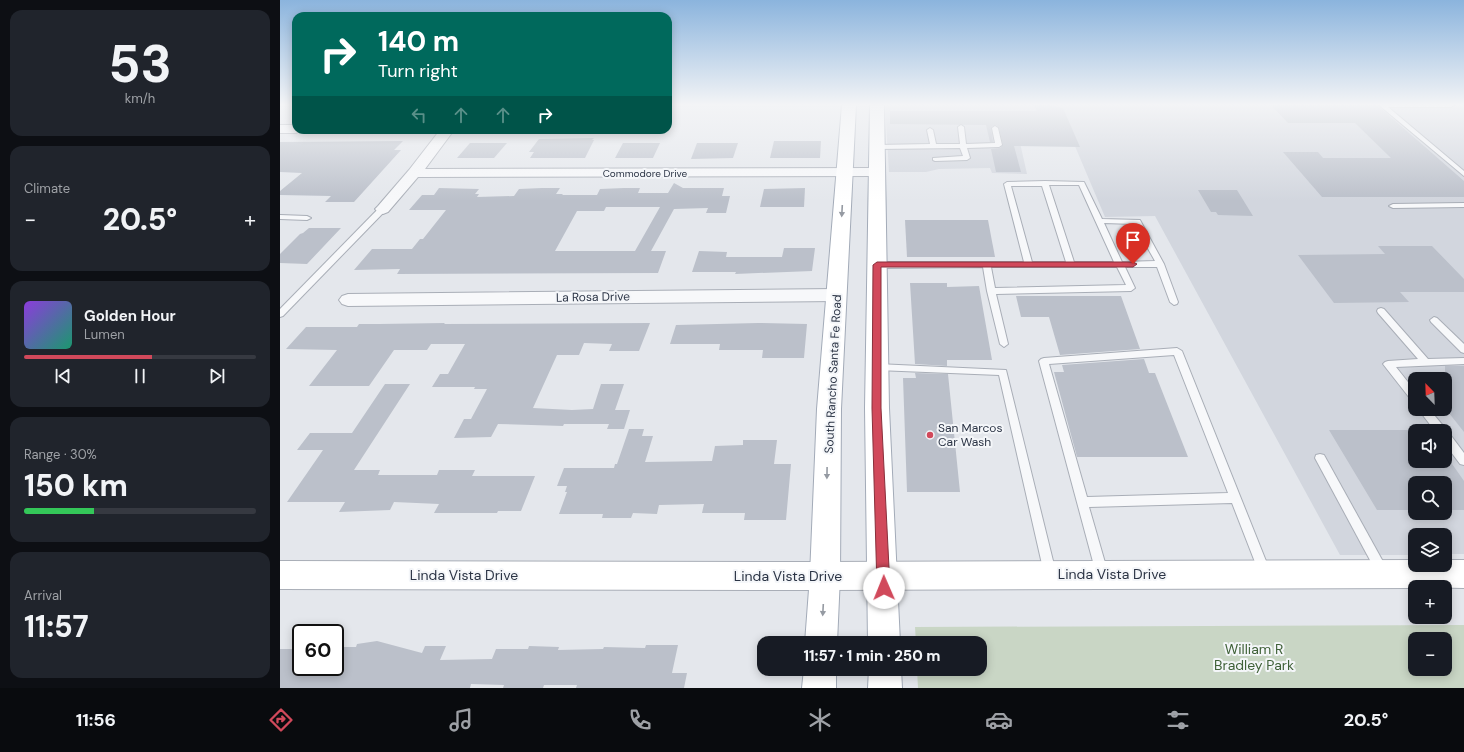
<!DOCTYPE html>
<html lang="en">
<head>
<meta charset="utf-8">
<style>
  :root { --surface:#171b24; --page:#20242c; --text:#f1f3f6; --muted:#9ea1a6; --line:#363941; --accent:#d1495b }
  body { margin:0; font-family:"DM Sans",sans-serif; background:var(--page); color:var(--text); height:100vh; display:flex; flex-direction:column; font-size:15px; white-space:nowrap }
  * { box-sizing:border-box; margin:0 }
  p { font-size:13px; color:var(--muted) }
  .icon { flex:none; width:22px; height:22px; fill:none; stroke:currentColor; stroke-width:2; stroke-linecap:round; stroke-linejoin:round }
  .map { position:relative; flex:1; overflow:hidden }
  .drawer { display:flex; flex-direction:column; gap:10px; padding:10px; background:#0d0f14; width:280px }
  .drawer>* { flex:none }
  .banner { position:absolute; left:12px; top:12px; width:380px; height:122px; border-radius:12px; box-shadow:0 2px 10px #0003; background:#00695c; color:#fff; overflow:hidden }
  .needle { width:26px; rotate:337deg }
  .tools { position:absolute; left:1128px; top:372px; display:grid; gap:8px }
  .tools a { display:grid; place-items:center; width:44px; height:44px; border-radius:8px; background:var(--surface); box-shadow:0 2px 10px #0003; font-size:20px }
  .speed { position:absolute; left:12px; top:624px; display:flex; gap:8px; font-size:20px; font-weight:700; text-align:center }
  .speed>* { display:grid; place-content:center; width:52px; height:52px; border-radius:50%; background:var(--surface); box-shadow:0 2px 10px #0003; line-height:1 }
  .speed .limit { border:2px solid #111; border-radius:6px; background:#fff; color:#111 }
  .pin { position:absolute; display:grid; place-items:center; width:34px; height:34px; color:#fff; margin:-41px -17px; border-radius:50% 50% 50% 0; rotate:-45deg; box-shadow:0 0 4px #0007 }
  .pin .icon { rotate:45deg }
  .me { position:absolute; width:44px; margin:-22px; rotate:359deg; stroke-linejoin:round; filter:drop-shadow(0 0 3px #0008) }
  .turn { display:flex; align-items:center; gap:14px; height:84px; padding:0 20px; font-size:18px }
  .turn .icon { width:52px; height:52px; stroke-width:2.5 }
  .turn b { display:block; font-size:28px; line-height:34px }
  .lanes { display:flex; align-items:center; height:38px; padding:0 20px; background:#0003; justify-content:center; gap:20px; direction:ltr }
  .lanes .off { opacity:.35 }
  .big { font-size:30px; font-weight:800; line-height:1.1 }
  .drawer .widget { flex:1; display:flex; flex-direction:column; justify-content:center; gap:6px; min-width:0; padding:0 14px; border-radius:12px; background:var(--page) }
  .drawer .dial { align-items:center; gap:0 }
  .dial b { font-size:52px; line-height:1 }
  .song { display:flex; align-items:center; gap:12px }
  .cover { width:48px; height:48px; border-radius:6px; background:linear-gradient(135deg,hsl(270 70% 55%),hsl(160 70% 35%)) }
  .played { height:4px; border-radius:2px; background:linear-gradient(90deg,var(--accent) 55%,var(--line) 55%) }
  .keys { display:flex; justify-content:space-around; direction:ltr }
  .heat { display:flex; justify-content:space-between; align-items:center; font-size:22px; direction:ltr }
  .charge { height:6px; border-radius:3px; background:linear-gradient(90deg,#34c759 30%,var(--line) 0) }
  .trip { position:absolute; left:477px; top:636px; width:230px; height:40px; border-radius:12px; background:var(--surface); box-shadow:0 2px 10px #0003; font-weight:800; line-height:40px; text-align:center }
  .dock { display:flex; height:64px; justify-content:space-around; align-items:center; background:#090b0e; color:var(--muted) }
  .dock .icon { width:28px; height:28px }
  .dock .selected { color:var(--accent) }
  .dock b { font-size:18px; color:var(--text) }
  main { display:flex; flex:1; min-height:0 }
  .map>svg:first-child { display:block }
</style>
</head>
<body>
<main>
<section class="drawer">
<div class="widget dial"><b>53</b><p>km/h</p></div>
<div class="widget"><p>Climate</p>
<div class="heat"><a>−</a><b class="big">20.5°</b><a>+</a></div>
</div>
<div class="widget">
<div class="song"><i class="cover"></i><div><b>Golden Hour</b><p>Lumen</p></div></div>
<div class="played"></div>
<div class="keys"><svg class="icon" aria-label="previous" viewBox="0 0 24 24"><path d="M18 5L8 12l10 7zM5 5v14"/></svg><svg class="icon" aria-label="pause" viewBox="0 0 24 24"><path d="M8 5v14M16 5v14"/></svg><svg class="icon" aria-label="next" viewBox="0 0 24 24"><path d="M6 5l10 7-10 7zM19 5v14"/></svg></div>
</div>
<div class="widget"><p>Range · 30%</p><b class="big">150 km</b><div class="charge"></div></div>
<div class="widget"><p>Arrival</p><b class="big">11:57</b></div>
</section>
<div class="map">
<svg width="1184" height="688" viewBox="0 0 1184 688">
  <rect width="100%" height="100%" fill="#e4e7ec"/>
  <path fill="#d2d6de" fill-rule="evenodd" d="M605,105H1184V554H1165V535H1135V555H1060L875,216L825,217L786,125H736L747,174L712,173L710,168L659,169L646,172H609ZM1135,379H1165V409H1135ZM1135,431H1165V461H1135ZM1135,483H1165V513H1135Z"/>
  <path fill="#c9d6c5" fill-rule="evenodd" d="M1184,625V688H638L637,669H700V643H636L635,627ZM1135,639H1165V669H1135Z"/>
  <g fill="#bbc0ca" fill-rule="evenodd">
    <polygon points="754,105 770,105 783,108 800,147 734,146 741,172 716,172 711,149 720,148 723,145 719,128 716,125 711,127 713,142 710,142 706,125 610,124 610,111 757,111"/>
    <polygon points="991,105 1097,105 1184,181 1184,197 1042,197 1003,152 1038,152 1043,158 1111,158 1075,123 1008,123"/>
    <polygon points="314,138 312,140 314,140 305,158 250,158 254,152 249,152 259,139"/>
    <polygon points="123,141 114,150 121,150 74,202 45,202 51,196 0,195 0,191 22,173 0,172 0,142"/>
    <polygon points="494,141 541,141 540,158 490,158"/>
    <polygon points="190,143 227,143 214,158 177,158"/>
    <polygon points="343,143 380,143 373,158 335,158"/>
    <polygon points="417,143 458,143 453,158 411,159"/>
    <path d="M394,183L403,188H444L442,196H450L446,213H426L428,208L394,209L371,251H386L378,273L117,274L120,269L74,270L92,249H132L140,239H143L166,210H129L142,195H154L159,188L199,189L195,194H199L197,197L234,196L239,189L262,188H280L276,194H283L282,195H317L320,189L344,188H360L358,193H388ZM326,207H380L355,251H275L297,211H324Z"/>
    <polygon points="525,188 524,207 480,207 484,189"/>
    <polygon points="918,190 957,190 973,216 938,215 936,212 931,212"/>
    <polygon points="625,220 708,220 715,257 627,257"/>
    <polygon points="29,228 61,228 27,264 0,263 0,254 20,234 23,233"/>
    <polygon points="1098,246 1152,246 1184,279 1184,292 1120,292 1129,302 1054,303 1018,255 1105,254"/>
    <polygon points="504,248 535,248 532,271 455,274 456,272 412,272 419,251 447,252 446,257 502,257"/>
    <polygon points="630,283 667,283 667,287 699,286 712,360 667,360 667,366 635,364"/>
    <polygon points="736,296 841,296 860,349 780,355 769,317 741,317"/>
    <polygon points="165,323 164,324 370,323 359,351 329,351 332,344 304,343 299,355 277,355 253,408 292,410 313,409 321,384 344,384 335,410 350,410 344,429 327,429 329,424 284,424 283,426 218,424 211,437 174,438 184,419 191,419 207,389 194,389 195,387 152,387 160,374 168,374 185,344 151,344 147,350 114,350 89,386 29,386 57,350 6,349 26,327 77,327 79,324 99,324"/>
    <polygon points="478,323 527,324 524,358 482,358 483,350 439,350 440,344 390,344 396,325"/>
    <polygon points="864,359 869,373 875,373 908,457 797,457 774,372 784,372 782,365"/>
    <polygon points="1165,366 1184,366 1184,432 1165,408"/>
    <polygon points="635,373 668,374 680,492 627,492 623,378 636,378"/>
    <polygon points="105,384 130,384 74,470 100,470 98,475 157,475 159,470 195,470 192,476 255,476 241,511 218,511 217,513 154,513 159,504 114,502 110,510 59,512 65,502 7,502 43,450 17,450 30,433 72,433"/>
    <polygon points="349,429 364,429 362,436 373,436 365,462 432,461 435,446 463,445 463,440 497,440 494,464 511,464 506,520 464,520 465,513 422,513 424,504 379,505 377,514 353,513 351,518 322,518 323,514 279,514 287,492 285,492 287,486 277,486 284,468 334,468 335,464 337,464"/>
    <polygon points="1049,430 1135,430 1135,461 1170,461 1184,481 1184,510 1165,510 1165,483 1135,483 1135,510 1097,510"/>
    <polygon points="97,641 142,653 145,646 166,646 160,660 212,659 216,649 248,649 249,646 279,647 278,650 323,649 324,647 365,648 366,645 398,645 392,673 407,673 404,688 296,688 297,685 264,685 263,688 223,688 224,685 191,684 190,688 0,688 0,649 21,649 21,667 55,667 55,647 76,647 77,644"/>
  </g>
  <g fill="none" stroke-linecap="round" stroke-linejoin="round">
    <g stroke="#a9aeb7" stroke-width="2">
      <g id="service">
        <polygon points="1099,105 1174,105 1171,107 1108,107 1184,171 1184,176"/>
        <polygon points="681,125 684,127 686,144 715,143 712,128 715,126 718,128 722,145 719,147 687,148 690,158 687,160 655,161 653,160 653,158 683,156 680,148 597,149 594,147 597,145 650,144 647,130 650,128 653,130 656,144 680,144 678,127"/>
        <path d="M765,181L804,182L822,219L860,220L884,264L898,302L897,304L894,305L890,302L877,267H845L855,288L851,291L716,294L728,344L724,347L720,344L707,291L703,267L597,268L593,265L597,262H744L724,184L727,182ZM769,185H799L834,262H794ZM731,186H762L786,262H752ZM824,223L854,224L875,261L842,262ZM711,267H837L846,285L715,288Z"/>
        <polygon points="1184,203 1184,207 1113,208 1109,206 1113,204"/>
        <polygon points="100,207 106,207 107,209 3,316 0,317 0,309"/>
        <polygon points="0,215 27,216 31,218 27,220 0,219"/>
        <polygon points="1101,308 1104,309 1148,359 1184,358 1184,364 1116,367 1135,391 1135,402 1132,401 1103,364 1105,362 1108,361 1138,359 1098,313 1097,311 1098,309"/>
        <polygon points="1154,317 1157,318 1184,344 1184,353 1181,352 1151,322 1150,320"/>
        <path d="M897,348L902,351L990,571L988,575L984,577L980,575L952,503L809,507L828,573L826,577L822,579L818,577L816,573L759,361L761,359L764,358ZM894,355L948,493L807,497L769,364Z"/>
        <polygon points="597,364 726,370 776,573 774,577 770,579 766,577 764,573 719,375 597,370 594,369 592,367 594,365"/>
        <polygon points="1138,409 1149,409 1165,428 1166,432 1169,433 1184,453 1184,465 1180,464 1165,444 1165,431 1155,431"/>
        <polygon points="1040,454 1044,455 1106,567 1108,571 1106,575 1102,577 1098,575 1035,458 1036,455"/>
      </g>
    </g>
    <g stroke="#a9aeb7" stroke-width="2">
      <g id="minor">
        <polygon points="0,125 16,125 16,130 22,130 16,133 0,133"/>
        <polygon points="160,130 174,130 145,169 596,168 601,169 603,172 601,175 596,176 138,177 108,212 103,214 98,212 95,209 98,206 129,170"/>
        <polygon points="557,289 563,291 566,295 563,299 557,301 68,306 62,304 59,300 62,296 68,294"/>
      </g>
    </g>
    <g stroke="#a9aeb7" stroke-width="2">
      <polygon id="secondary" points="1135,560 1135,565 1165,565 1165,560 1184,560 1184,588 1135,587 1135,588 545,590 0,589 0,561 545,562"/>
    </g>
    <g stroke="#a3abb8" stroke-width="2">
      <g id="primary">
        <polygon points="562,105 576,105 561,409 560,576 557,643 525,643 530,576 537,409"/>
        <polygon points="590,105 604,105 609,408 620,643 588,643 585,408"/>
        <polygon points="524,669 556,669 556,688 522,688"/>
        <polygon points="589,669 621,669 622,688 588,688"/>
      </g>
    </g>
    <use href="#service" fill="#f7f8fa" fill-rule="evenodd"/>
    <use href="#minor" fill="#f7f8fa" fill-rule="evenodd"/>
    <use href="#secondary" fill="#fff" fill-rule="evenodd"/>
    <use href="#primary" fill="#fff" fill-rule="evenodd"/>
  </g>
  <defs><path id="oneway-solid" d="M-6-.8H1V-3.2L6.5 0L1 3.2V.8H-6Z"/></defs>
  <g fill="#959aa2">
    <use href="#oneway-solid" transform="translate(562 211) rotate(93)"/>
    <use href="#oneway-solid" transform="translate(547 473) rotate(91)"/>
    <use href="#oneway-solid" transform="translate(543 610) rotate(93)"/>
  </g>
  <linearGradient id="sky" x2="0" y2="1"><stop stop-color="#8bb4dd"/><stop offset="0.52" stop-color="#f3f4f6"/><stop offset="1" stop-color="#f3f4f6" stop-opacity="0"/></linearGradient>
  <rect width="1184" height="201" fill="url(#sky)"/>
  <polygon fill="#d1495b" stroke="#882f3b" points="597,262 853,262 857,264 853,267 601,267 601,408 610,588 608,592 604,594 599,592 597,588 592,408 593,265"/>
  <circle fill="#d1495b" stroke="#f4f6f9" stroke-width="1.5" cx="650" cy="435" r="4"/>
  <g text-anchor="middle" stroke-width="4" stroke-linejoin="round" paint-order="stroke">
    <g font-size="10" fill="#2b3445" stroke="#f4f6f9">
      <text x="365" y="177">Commodore Drive</text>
    </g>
    <g font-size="12" fill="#2b3445" stroke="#f4f6f9">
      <text transform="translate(313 297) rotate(-1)" y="4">La Rosa Drive</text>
      <text transform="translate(553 374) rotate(-87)" y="4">South Rancho Santa Fe Road</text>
    </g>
    <g font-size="12" fill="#2b3445" stroke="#f4f6f9" text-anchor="start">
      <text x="658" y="432">San Marcos<tspan x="658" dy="14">Car Wash</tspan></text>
    </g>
    <g font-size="14" fill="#2b3445" stroke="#f4f6f9">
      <text x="832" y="579">Linda Vista Drive</text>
      <text x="184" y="580">Linda Vista Drive</text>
      <text x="508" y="581">Linda Vista Drive</text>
    </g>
    <g font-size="14" fill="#3f6138" stroke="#f4f6f9">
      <text x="974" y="654">William R<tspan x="974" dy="16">Bradley Park</tspan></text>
    </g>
  </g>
</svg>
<div class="tools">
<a><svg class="needle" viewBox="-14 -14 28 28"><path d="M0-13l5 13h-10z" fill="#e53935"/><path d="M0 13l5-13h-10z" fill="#9ea1a6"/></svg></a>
<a><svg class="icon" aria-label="sound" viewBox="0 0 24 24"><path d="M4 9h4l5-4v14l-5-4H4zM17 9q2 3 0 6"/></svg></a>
<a><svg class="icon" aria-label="search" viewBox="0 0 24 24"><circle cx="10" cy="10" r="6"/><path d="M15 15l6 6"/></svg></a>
<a><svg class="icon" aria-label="layers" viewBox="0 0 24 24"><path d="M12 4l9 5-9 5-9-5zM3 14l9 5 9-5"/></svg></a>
<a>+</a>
<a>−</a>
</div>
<div class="speed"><div class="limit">60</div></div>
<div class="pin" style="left:853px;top:264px;background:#d93025"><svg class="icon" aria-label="arrive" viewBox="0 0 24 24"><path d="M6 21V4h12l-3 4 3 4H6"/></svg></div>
<svg class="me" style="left:604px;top:588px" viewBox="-20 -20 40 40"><circle r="19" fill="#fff"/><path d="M0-13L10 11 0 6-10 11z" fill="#d1495b"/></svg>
<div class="trip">11:57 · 1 min · 250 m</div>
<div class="banner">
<div class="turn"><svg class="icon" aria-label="right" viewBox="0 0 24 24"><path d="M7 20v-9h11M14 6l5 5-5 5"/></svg><div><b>140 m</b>Turn right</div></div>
<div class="lanes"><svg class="icon off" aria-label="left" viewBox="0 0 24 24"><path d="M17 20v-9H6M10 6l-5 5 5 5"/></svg><svg class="icon off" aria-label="ahead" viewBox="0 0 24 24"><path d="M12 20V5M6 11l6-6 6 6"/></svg><svg class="icon off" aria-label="ahead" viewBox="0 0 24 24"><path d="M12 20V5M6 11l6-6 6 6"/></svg><svg class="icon" aria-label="right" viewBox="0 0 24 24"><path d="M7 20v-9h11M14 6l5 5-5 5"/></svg></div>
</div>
</div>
</main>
<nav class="dock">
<b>11:56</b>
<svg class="icon selected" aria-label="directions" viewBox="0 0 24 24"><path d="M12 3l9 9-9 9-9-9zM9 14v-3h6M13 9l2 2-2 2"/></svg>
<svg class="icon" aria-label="music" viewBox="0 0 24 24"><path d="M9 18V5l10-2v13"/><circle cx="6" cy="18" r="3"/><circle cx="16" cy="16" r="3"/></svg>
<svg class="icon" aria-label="phone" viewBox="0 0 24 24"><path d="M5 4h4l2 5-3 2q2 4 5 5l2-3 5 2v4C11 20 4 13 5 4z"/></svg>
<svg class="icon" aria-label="climate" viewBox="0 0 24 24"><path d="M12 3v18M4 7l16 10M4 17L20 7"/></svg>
<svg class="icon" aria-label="car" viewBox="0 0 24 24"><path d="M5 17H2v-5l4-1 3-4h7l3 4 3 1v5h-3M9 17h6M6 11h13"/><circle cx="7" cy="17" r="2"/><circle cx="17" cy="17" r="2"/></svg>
<svg class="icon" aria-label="filters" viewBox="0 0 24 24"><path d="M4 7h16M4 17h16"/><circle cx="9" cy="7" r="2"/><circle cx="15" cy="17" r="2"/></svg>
<b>20.5°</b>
</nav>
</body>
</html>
